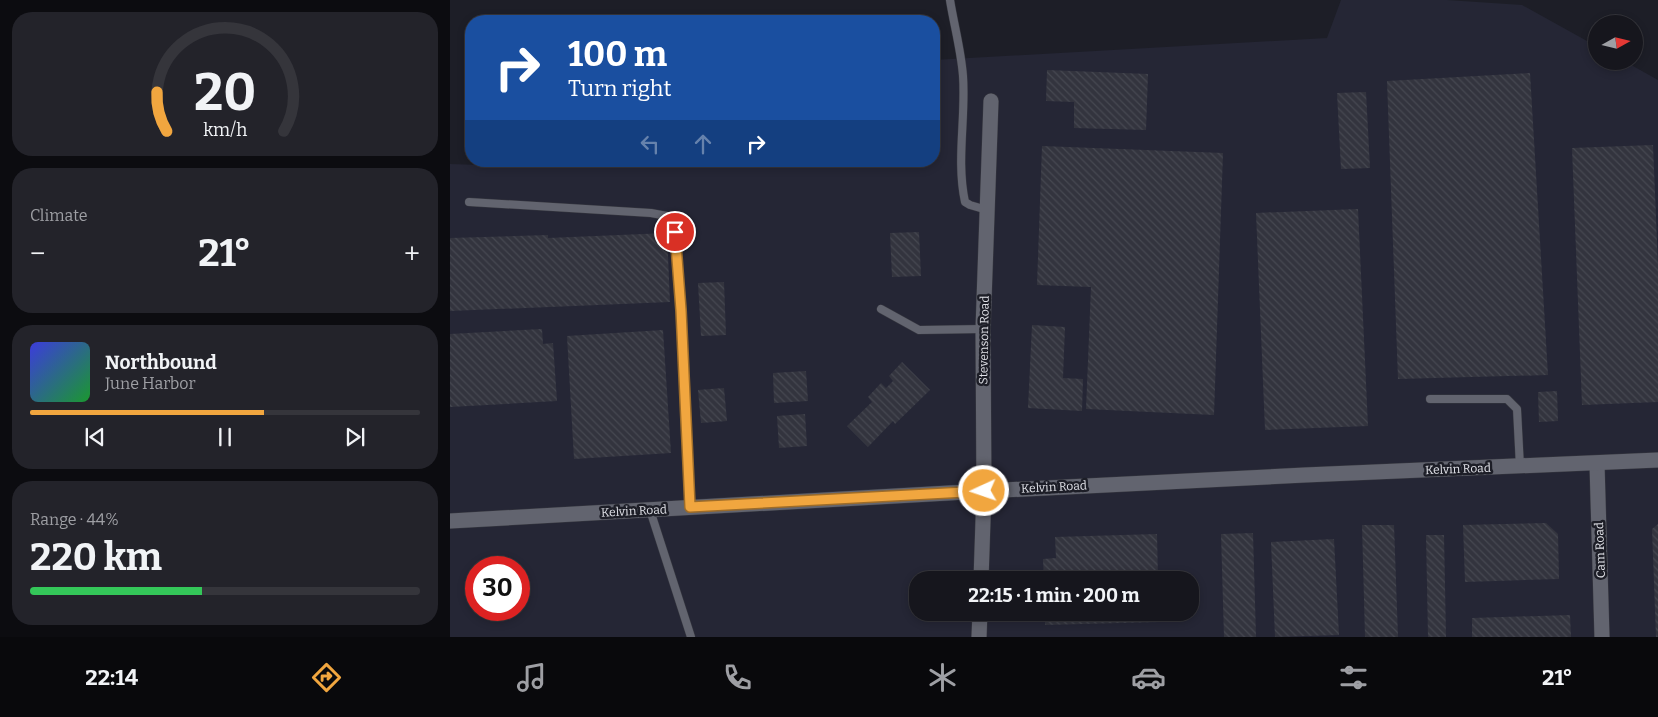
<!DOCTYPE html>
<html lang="en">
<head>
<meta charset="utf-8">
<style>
  :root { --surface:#16161d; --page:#23232a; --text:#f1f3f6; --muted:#9e9fa4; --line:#35353b; --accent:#f1a63f }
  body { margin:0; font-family:Bitter,serif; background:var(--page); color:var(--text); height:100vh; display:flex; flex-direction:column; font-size:19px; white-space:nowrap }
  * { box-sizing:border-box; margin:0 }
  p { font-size:16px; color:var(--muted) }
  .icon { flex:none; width:28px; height:28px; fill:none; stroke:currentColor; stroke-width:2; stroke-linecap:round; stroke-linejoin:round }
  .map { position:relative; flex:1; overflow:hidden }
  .details { display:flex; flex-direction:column; gap:12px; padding:12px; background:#0c0c10; width:450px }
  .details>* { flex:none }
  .top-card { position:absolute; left:15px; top:15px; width:475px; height:152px; border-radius:20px; box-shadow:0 2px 8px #0003,0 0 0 1px var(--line); background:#1a4fa0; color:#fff; overflow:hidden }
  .needle { width:32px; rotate:82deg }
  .controls { position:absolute; left:1138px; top:15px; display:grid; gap:10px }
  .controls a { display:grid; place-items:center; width:55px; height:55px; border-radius:50%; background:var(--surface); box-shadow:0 2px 8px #0003,0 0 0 1px var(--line); font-size:25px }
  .speed { position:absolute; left:15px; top:556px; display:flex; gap:10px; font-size:25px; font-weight:700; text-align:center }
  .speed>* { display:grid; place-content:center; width:65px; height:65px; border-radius:50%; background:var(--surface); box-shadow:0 2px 8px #0003,0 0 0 1px var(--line); line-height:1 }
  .speed .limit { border:8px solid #d22; background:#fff; color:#111 }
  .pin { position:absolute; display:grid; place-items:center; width:42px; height:42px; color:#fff; margin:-21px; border:2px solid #fff; border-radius:50%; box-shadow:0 1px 5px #0007 }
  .me { position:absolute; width:55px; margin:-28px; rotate:267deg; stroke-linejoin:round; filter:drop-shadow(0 0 4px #0008) }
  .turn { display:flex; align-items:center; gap:18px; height:105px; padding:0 20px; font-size:22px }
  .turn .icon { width:65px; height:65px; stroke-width:2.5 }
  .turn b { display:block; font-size:35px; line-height:42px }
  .lanes { display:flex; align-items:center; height:48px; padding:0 20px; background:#0003; justify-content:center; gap:25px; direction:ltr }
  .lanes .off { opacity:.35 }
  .big { font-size:38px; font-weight:700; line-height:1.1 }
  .details .tile { flex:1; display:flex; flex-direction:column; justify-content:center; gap:8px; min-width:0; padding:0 18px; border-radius:20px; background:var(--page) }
  .details .dial { align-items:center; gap:0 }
  .dial svg { height:130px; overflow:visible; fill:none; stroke:var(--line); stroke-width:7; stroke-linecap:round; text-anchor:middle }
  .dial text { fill:var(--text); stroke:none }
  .song { display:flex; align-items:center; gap:15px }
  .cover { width:60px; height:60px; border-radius:8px; background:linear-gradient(135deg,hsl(240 70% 55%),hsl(130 70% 35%)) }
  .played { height:5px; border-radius:2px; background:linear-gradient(90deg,var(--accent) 60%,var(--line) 60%) }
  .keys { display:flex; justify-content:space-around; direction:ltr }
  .heat { display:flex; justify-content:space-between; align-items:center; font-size:28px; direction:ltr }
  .charge { height:8px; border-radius:4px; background:linear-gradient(90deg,#34c759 44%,var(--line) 0) }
  .trip { position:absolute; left:459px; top:571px; width:290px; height:50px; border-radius:20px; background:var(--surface); box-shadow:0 2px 8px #0003,0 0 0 1px var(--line); font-weight:700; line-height:50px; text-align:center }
  .tab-bar { display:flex; height:80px; justify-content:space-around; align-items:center; background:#09090c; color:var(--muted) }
  .tab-bar .icon { width:35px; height:35px }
  .tab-bar .current { color:var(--accent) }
  .tab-bar b { font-size:22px; color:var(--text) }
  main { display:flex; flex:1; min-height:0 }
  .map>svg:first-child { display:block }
</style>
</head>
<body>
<main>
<section class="details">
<div class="tile dial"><svg viewBox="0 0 100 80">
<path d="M14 69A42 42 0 1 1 86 69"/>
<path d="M14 69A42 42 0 0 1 8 45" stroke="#f1a63f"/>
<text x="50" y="56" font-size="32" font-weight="700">20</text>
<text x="50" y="72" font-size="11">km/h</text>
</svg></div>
<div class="tile"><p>Climate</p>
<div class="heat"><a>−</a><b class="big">21°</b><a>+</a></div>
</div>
<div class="tile">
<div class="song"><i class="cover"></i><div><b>Northbound</b><p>June Harbor</p></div></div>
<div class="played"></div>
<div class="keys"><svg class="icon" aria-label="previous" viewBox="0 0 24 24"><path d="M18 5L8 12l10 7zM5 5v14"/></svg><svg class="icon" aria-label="pause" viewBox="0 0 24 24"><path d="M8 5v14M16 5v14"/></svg><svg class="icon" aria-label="next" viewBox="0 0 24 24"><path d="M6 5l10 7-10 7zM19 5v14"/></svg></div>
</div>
<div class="tile"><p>Range · 44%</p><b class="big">220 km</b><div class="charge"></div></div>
</section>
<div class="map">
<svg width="1208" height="637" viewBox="0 0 1208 637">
  <defs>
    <pattern id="building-back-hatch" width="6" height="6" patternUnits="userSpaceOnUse" patternTransform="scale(1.25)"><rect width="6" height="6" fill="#33343e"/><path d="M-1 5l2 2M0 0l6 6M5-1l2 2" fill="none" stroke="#464851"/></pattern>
  </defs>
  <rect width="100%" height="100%" fill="#1d1e27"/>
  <path fill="#252635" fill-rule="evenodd" d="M891,0H997L1072,5L1146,46V61H1174L1208,80V637H0V164L30,165L37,161H484V60L877,38ZM26,568H69V610H26ZM468,580H740V612H468Z"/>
  <g fill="url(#building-back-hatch)">
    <polygon points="597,70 698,74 696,130 624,128 624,102 596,101"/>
    <polygon points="1080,73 1098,375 948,379 937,81"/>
    <polygon points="916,92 920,168 891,169 887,93"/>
    <polygon points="1203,145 1208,266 1208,402 1132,405 1122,148"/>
    <polygon points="592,146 773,153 764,415 636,409 641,287 587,285"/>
    <polygon points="908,209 918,426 815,430 806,213"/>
    <polygon points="469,232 471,276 442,277 440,233"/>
    <polygon points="217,233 220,302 0,311 0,238 98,235 98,238"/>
    <polygon points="274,282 276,335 251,336 248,283"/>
    <polygon points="582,325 615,327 613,378 633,379 632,411 578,408"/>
    <polygon points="92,329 93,344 103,343 107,401 0,407 0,334"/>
    <polygon points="213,330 221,453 124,459 117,336"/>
    <polygon points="452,362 480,390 445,424 443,421 418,447 397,426 422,402 418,397 431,383 436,388 443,381 439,376"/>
    <polygon points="356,371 358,401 324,403 323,373"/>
    <polygon points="274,388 277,421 251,423 248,390"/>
    <polygon points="1107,391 1108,421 1089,422 1088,392"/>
    <polygon points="355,414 357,446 329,448 327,416"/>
    <polygon points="1096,523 1108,534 1109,579 1015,582 1013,525"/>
    <polygon points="1208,524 1208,637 1206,637 1202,529"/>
    <polygon points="912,525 944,525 948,637 915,637"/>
    <polygon points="803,533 806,637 774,637 771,534"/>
    <polygon points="707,534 708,580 594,580 593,559 606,558 605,537"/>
    <polygon points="976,535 994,535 996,637 978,637"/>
    <polygon points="884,539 889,635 825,637 821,542"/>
    <polygon points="595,612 709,612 709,622 595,625"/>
    <polygon points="1120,615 1121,637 1022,637 1022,618"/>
  </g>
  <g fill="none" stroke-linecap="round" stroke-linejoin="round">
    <g stroke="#373840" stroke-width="9">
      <g id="lane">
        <path d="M500,0C504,25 511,50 513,76C516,118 506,160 515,202L520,205L537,210"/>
        <polyline points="19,202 201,213 217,216 223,223 225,232 231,310 240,507"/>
        <polyline points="431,309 469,330 533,329"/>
        <polyline points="980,399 1057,399 1067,409 1070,467"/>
        <polyline points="200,510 241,637"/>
      </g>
    </g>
    <g stroke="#373840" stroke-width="16">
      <g id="street">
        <polyline points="1147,464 1152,637"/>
        <polyline points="0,521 534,491 855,475 1208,460"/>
        <polyline points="531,580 534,491 533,329 541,101"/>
        <polyline points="529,637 530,612"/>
      </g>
    </g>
    <use href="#lane" stroke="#62646f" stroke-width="8"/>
    <use href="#street" stroke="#62646f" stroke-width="15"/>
  </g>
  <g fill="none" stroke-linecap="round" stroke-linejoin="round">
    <g stroke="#9d6c29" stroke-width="12">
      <polyline id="route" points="225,232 231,310 240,507 534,491"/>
    </g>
    <use href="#route" stroke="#f1a63f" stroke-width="9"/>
  </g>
  <g text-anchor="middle" stroke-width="5" stroke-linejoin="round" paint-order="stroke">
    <g font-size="12" fill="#e2e3e9" stroke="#1d1e27">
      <text transform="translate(534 340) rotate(-89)" y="4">Stevenson Road</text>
      <text transform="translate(1008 469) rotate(-2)" y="4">Kelvin Road</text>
      <text transform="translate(604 487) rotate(-3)" y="4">Kelvin Road</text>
      <text transform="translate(184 511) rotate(-3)" y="4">Kelvin Road</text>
      <text transform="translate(1150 550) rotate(-92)" y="4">Cam Road</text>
    </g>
  </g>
</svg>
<div class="controls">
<a><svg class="needle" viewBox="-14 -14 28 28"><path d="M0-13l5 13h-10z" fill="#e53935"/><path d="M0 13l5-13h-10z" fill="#9e9fa4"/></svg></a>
</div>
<div class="speed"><div class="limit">30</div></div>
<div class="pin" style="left:225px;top:232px;background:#d93025"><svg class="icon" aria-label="arrive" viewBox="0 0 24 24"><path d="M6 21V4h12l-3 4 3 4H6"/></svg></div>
<svg class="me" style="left:534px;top:491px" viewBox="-20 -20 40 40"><circle r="17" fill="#f1a63f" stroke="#fff" stroke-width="3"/><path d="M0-11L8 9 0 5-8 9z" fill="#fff"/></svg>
<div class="trip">22:15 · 1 min · 200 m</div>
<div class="top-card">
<div class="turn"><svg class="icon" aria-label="right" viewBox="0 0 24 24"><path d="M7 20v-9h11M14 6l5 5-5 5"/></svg><div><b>100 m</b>Turn right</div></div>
<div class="lanes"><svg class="icon off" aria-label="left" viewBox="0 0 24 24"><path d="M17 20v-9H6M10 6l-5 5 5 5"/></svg><svg class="icon off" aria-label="ahead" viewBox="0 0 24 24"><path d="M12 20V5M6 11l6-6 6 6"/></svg><svg class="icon" aria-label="right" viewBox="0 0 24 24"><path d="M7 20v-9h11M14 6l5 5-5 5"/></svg></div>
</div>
</div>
</main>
<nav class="tab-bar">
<b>22:14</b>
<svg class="icon current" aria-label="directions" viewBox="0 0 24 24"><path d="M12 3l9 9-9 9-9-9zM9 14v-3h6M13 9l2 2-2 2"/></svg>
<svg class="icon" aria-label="music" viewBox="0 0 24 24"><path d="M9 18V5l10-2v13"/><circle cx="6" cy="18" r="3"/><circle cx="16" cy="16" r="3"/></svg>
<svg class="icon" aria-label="phone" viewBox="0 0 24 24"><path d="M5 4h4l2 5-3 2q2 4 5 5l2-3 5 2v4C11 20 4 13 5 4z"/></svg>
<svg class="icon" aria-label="climate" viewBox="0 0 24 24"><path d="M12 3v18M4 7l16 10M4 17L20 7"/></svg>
<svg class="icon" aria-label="car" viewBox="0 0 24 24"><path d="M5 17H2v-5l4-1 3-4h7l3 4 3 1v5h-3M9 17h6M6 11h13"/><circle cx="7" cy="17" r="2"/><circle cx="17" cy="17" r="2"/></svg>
<svg class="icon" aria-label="filters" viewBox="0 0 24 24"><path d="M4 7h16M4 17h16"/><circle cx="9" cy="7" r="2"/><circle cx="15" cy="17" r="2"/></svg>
<b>21°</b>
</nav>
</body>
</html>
